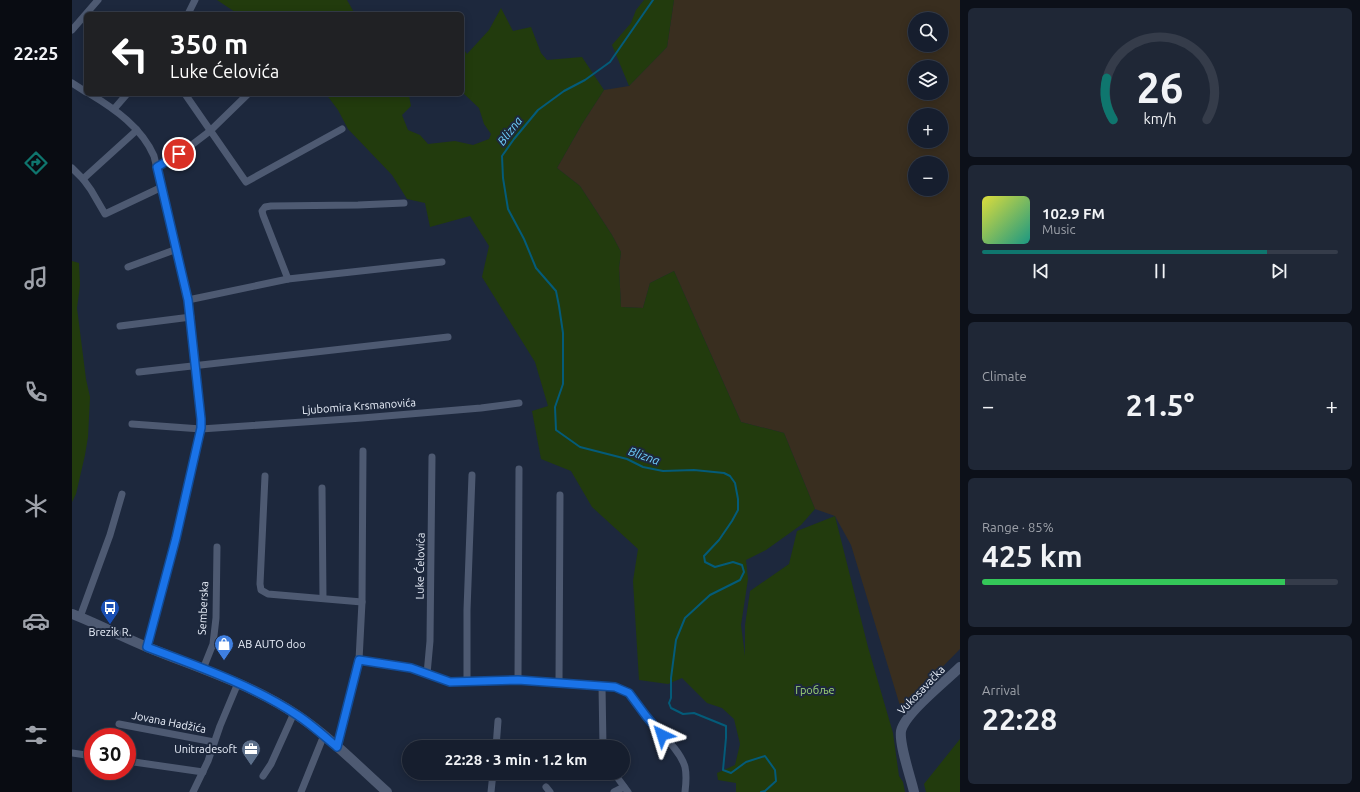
<!DOCTYPE html>
<html lang="en">
<head>
<meta charset="utf-8">
<style>
  :root { --surface:#161e2e; --page:#1f2736; --text:#f1f3f6; --muted:#9ea2aa; --line:#353c4a; --accent:#0f766e }
  body { margin:0; font-family:Ubuntu,sans-serif; background:var(--page); color:var(--text); height:100vh; display:flex; flex-direction:column; font-size:15px; white-space:nowrap }
  * { box-sizing:border-box; margin:0 }
  p { font-size:13px; color:var(--muted) }
  .icon { flex:none; width:22px; height:22px; fill:none; stroke:currentColor; stroke-width:2; stroke-linecap:round; stroke-linejoin:round }
  .map { position:relative; flex:1; overflow:hidden }
  .drawer { display:flex; flex-direction:column; gap:8px; padding:8px; background:#0c1019; width:400px }
  .drawer>* { flex:none }
  .guide { position:absolute; left:12px; top:12px; width:380px; height:84px; border-radius:6px; box-shadow:0 2px 10px #0003,0 0 0 1px var(--line); background:#202124; color:#fff; overflow:hidden }
  .fabs { position:absolute; left:836px; top:12px; display:grid; gap:8px }
  .fabs a { display:grid; place-items:center; width:40px; height:40px; border-radius:50%; background:var(--surface); box-shadow:0 2px 10px #0003,0 0 0 1px var(--line); font-size:20px }
  .speed { position:absolute; left:12px; top:728px; display:flex; gap:8px; font-size:20px; font-weight:700; text-align:center }
  .speed>* { display:grid; place-content:center; width:52px; height:52px; border-radius:50%; background:var(--surface); box-shadow:0 2px 10px #0003,0 0 0 1px var(--line); line-height:1 }
  .speed .limit { border:6px solid #d22; background:#fff; color:#111 }
  .pin { position:absolute; display:grid; place-items:center; width:34px; height:34px; color:#fff; margin:-17px; border:2px solid #fff; border-radius:50%; box-shadow:0 1px 4px #0007 }
  .me { position:absolute; width:44px; margin:-22px; rotate:319deg; stroke-linejoin:round; filter:drop-shadow(0 0 3px #0008) }
  .turn { display:flex; align-items:center; gap:14px; height:84px; padding:0 20px; font-size:18px }
  .turn .icon { width:52px; height:52px; stroke-width:2.5 }
  .turn b { display:block; font-size:28px; line-height:34px }
  .big { font-size:30px; font-weight:600; line-height:1.1 }
  .drawer .card { flex:1; display:flex; flex-direction:column; justify-content:center; gap:6px; min-width:0; padding:0 14px; border-radius:6px; background:var(--page) }
  .drawer .dial { align-items:center; gap:0 }
  .dial svg { height:104px; overflow:visible; fill:none; stroke:var(--line); stroke-width:7; stroke-linecap:round; text-anchor:middle }
  .dial text { fill:var(--text); stroke:none }
  .song { display:flex; align-items:center; gap:12px }
  .cover { width:48px; height:48px; border-radius:6px; background:linear-gradient(135deg,hsl(60 70% 55%),hsl(170 70% 35%)) }
  .played { height:4px; border-radius:2px; background:linear-gradient(90deg,var(--accent) 80%,var(--line) 80%) }
  .keys { display:flex; justify-content:space-around; direction:ltr }
  .heat { display:flex; justify-content:space-between; align-items:center; font-size:22px; direction:ltr }
  .charge { height:6px; border-radius:3px; background:linear-gradient(90deg,#34c759 85%,var(--line) 0) }
  .trip { position:absolute; left:330px; top:740px; width:228px; height:40px; border-radius:20px; background:var(--surface); box-shadow:0 2px 10px #0003,0 0 0 1px var(--line); font-weight:600; line-height:40px; text-align:center }
  main { display:flex; flex:1; min-height:0 }
  .menu { display:flex; flex-direction:column; width:72px; justify-content:space-around; align-items:center; background:#090c12; color:var(--muted) }
  .menu .icon { width:28px; height:28px }
  .menu .current { color:var(--accent) }
  .menu b { font-size:18px; color:var(--text) }
  .map>svg:first-child { display:block }
</style>
</head>
<body>
<main>
<nav class="menu">
<b>22:25</b>
<svg class="icon current" aria-label="directions" viewBox="0 0 24 24"><path d="M12 3l9 9-9 9-9-9zM9 14v-3h6M13 9l2 2-2 2"/></svg>
<svg class="icon" aria-label="music" viewBox="0 0 24 24"><path d="M9 18V5l10-2v13"/><circle cx="6" cy="18" r="3"/><circle cx="16" cy="16" r="3"/></svg>
<svg class="icon" aria-label="phone" viewBox="0 0 24 24"><path d="M5 4h4l2 5-3 2q2 4 5 5l2-3 5 2v4C11 20 4 13 5 4z"/></svg>
<svg class="icon" aria-label="climate" viewBox="0 0 24 24"><path d="M12 3v18M4 7l16 10M4 17L20 7"/></svg>
<svg class="icon" aria-label="car" viewBox="0 0 24 24"><path d="M5 17H2v-5l4-1 3-4h7l3 4 3 1v5h-3M9 17h6M6 11h13"/><circle cx="7" cy="17" r="2"/><circle cx="17" cy="17" r="2"/></svg>
<svg class="icon" aria-label="filters" viewBox="0 0 24 24"><path d="M4 7h16M4 17h16"/><circle cx="9" cy="7" r="2"/><circle cx="15" cy="17" r="2"/></svg>
</nav>
<div class="map">
<svg width="888" height="792" viewBox="0 0 888 792">
  <rect width="100%" height="100%" fill="#1d283d"/>
  <path fill="#392e1f" fill-rule="evenodd" d="M602,0H888V649L829,709L779,545L763,516L743,509L712,433L669,422L602,271L578,283L571,308L549,307L547,268L549,252L540,235L508,186L485,168L510,124L532,90L557,86L595,47ZM843,19H869V45H843ZM843,67H869V93H843ZM843,115H869V141H843ZM843,163H869V189H843Z"/>
  <g fill="#223b0d">
    <polygon points="145,0 275,0 283,14 166,14"/>
    <polygon points="572,0 602,0 595,47 557,86 540,45 559,23 564,10"/>
    <polygon points="429,8 441,31 459,27 469,53 475,60 510,57 532,90 510,124 485,168 508,186 540,235 549,252 547,268 549,307 571,308 578,283 602,271 669,422 712,433 743,509 729,525 694,550 674,560 676,579 669,625 673,656 673,625 678,591 717,564 725,531 763,516 796,647 821,733 827,776 831,782 833,792 664,792 664,783 646,780 645,773 663,765 668,744 662,719 650,708 635,703 610,678 596,684 567,680 561,581 566,549 520,507 499,471 469,459 460,411 476,406 463,362 410,277 417,246 398,216 358,227 353,203 335,199 320,175 276,129 266,110 254,94 336,94 337,96 339,106 330,115 336,130 348,135 356,144 383,141 401,145 417,139 419,134 412,124 407,108 390,92 390,47 395,54 417,30"/>
    <polygon points="0,261 7,263 8,285 5,308 14,379 18,397 16,437 13,455 4,494 0,502"/>
    <polygon points="888,739 888,792 854,792 852,784"/>
  </g>
  <g fill="none" stroke-linecap="round" stroke-linejoin="round">
    <polyline stroke="#045b79" stroke-width="2" points="581,0 538,62 513,80 492,91 466,110 442,139 430,156 431,178 436,209 452,239 464,268 484,291 487,306 491,333 491,384 483,407 484,430 508,447 555,459 571,467 591,471 622,470 652,473 658,476 663,483 666,499 666,510 660,521 647,540 632,556 633,562 643,567 661,562 670,565 672,572 668,580 638,595 613,618 604,640 599,678 599,698 597,703 599,708 611,714 622,713 654,726 654,738 651,770 659,773 674,762 693,756 703,770 704,781 693,791 689,792"/>
    <g stroke="#4e5a72" stroke-width="7">
      <polyline points="116,14 123,0"/>
      <polyline points="0,30 26,0"/>
      <polyline points="0,83 14,92"/>
      <path d="M18,94C43,109 70,128 82,156L116,300L129,419V429L104,538L75,647"/>
      <polyline points="113,94 174,182 270,129"/>
      <polyline points="42,109 55,94"/>
      <polyline points="85,167 117,147 138,131 176,94"/>
      <polyline points="0,168 11,179 65,130"/>
      <polyline points="11,179 19,190 33,214 90,187"/>
      <polyline points="56,267 105,249"/>
      <polyline points="216,279 191,215 190,211 193,207 199,206 286,205 332,203"/>
      <polyline points="116,300 216,279 370,262"/>
      <polyline points="48,326 119,317"/>
      <polyline points="67,372 376,337"/>
      <polyline points="60,424 129,429 290,418 409,408 447,403"/>
      <polyline points="193,476 188,584 189,590 196,594 290,602"/>
      <polyline points="250,488 251,598"/>
      <polyline points="8,617 38,535 50,494"/>
      <path d="M287,660L339,668L378,682L446,680L543,687C547,688 553,690 557,693C564,699 568,709 573,716C585,732 607,747 613,767C615,776 614,784 613,792"/>
      <polyline points="131,669 141,644 144,618 145,547"/>
      <polyline points="355,674 358,641 360,457"/>
      <polyline points="446,680 447,469"/>
      <polyline points="395,682 395,610 400,475"/>
      <polyline points="487,683 488,495"/>
      <polyline points="530,686 531,747"/>
      <polyline points="47,724 142,742"/>
      <polyline points="265,747 287,660 290,602 291,451"/>
      <polyline points="424,747 426,721"/>
      <polyline points="499,747 531,746"/>
      <polyline points="0,753 21,756"/>
      <polyline points="55,761 131,772"/>
      <polyline points="542,773 556,792"/>
      <polyline points="191,776 199,764 222,713"/>
      <polyline points="474,787 478,792"/>
      <polyline points="121,792 136,761 148,726 166,683"/>
      <polyline points="229,792 252,735"/>
      <polyline points="419,792 421,773"/>
      <polyline points="542,792 552,787"/>
    </g>
    <g stroke="#4e5a72" stroke-width="10">
      <path d="M0,614C26,624 50,637 75,647C126,668 179,684 225,715C258,737 286,766 315,792"/>
      <path d="M842,792C839,778 827,745 829,731C833,713 874,681 888,667"/>
    </g>
  </g>
  <g fill="none" stroke-linecap="round" stroke-linejoin="round">
    <g stroke="#114b97" stroke-width="10">
      <path id="route" d="M107,154L85,167L116,300L129,419V428L104,538L75,647C125,666 180,685 225,715C239,724 252,736 265,747L287,660L339,668L378,682L446,680L543,687L557,693L574,716L590,735"/>
    </g>
    <use href="#route" stroke="#1a73e8" stroke-width="7"/>
  </g>
  <defs>
    <g id="bus-pin" transform="scale(1)"><path d="M0 17L-7.5 6A9.5 9.5 0 1 1 7.5 6Z" fill="#1a4fb4" stroke="#1d283d"/><path d="M-5-6H5V4H4V6H2V4H-2V6H-4V4H-5ZM-3.5-4V0h7V-4ZM-3.5 1.2v1.5H-2V1.2ZM2 1.2v1.5H3.5V1.2Z" fill="#fff"/></g>
    <g id="shop-pin" transform="scale(1)"><path d="M0 17L-7.5 6A9.5 9.5 0 1 1 7.5 6Z" fill="#3f7fe0" stroke="#1d283d"/><path d="M-5-2.5h2.3a2.7 3.5 0 0 1 5.4 0H5L5.5 6h-11ZM-1.5-2.5h3a1.5 2.3 0 0 0-3 0Z" fill="#fff"/></g>
    <g id="office-pin" transform="scale(1)"><path d="M0 17L-7.5 6A9.5 9.5 0 1 1 7.5 6Z" fill="#5c6f8a" stroke="#1d283d"/><path d="M-6-3h4V-5.5h4V-3h4V5H-6ZM-1-4.5V-3h2v-1.5ZM-6 0V1H6V0Z" fill="#fff"/></g>
  </defs>
  <g fill-rule="evenodd">
    <use href="#bus-pin" x="38" y="608"/>
    <use href="#shop-pin" x="152" y="644"/>
    <use href="#office-pin" x="179" y="749"/>
  </g>
  <g text-anchor="middle" stroke-width="4" stroke-linejoin="round" paint-order="stroke">
    <g font-size="11" fill="#ecf2fd" stroke="#1d283d">
      <text transform="translate(287 406) rotate(-4)" y="4">Ljubomira Krsmanovića</text>
      <text transform="translate(348 566) rotate(-89)" y="4">Luke Ćelovića</text>
      <text transform="translate(131 608) rotate(-87)" y="4">Semberska</text>
      <text transform="translate(849 690) rotate(-46)" y="4">Vukosavačka</text>
      <text transform="translate(97 722) rotate(11)" y="4">Jovana Hadžića</text>
    </g>
    <g font-size="11" fill="#ecf2fd" stroke="#1d283d">
      <text x="38" y="636">Brezik R.</text>
      <text x="166" y="648" text-anchor="start">AB AUTO doo</text>
      <text x="165" y="753" text-anchor="end">Unitradesoft</text>
    </g>
    <g font-size="11" fill="#9ed576" stroke="#1d283d">
      <text x="743" y="694">Гробље</text>
    </g>
    <g font-size="12" font-style="italic" fill="#6fcffc" stroke="#1d283d">
      <text transform="translate(438 131) rotate(-52)" y="4">Blizna</text>
      <text transform="translate(572 456) rotate(19)" y="4">Blizna</text>
    </g>
  </g>
</svg>
<div class="fabs">
<a><svg class="icon" aria-label="search" viewBox="0 0 24 24"><circle cx="10" cy="10" r="6"/><path d="M15 15l6 6"/></svg></a>
<a><svg class="icon" aria-label="layers" viewBox="0 0 24 24"><path d="M12 4l9 5-9 5-9-5zM3 14l9 5 9-5"/></svg></a>
<a>+</a>
<a>−</a>
</div>
<div class="speed"><div class="limit">30</div></div>
<div class="pin" style="left:107px;top:154px;background:#d93025"><svg class="icon" aria-label="arrive" viewBox="0 0 24 24"><path d="M6 21V4h12l-3 4 3 4H6"/></svg></div>
<svg class="me" style="left:590px;top:735px" viewBox="-20 -20 40 40"><path d="M0-17L14 15 0 8-14 15z" fill="#1a73e8" stroke="#fff" stroke-width="4"/></svg>
<div class="trip">22:28 · 3 min · 1.2 km</div>
<div class="guide">
<div class="turn"><svg class="icon" aria-label="left" viewBox="0 0 24 24"><path d="M17 20v-9H6M10 6l-5 5 5 5"/></svg><div><b>350 m</b>Luke Ćelovića</div></div>
</div>
</div>
<section class="drawer">
<div class="card dial"><svg viewBox="0 0 100 80">
<path d="M14 69A42 42 0 1 1 86 69"/>
<path d="M14 69A42 42 0 0 1 9 37" stroke="#0f766e"/>
<text x="50" y="56" font-size="32" font-weight="700">26</text>
<text x="50" y="72" font-size="11">km/h</text>
</svg></div>
<div class="card">
<div class="song"><i class="cover"></i><div><b>102.9 FM</b><p>Music</p></div></div>
<div class="played"></div>
<div class="keys"><svg class="icon" aria-label="previous" viewBox="0 0 24 24"><path d="M18 5L8 12l10 7zM5 5v14"/></svg><svg class="icon" aria-label="pause" viewBox="0 0 24 24"><path d="M8 5v14M16 5v14"/></svg><svg class="icon" aria-label="next" viewBox="0 0 24 24"><path d="M6 5l10 7-10 7zM19 5v14"/></svg></div>
</div>
<div class="card"><p>Climate</p>
<div class="heat"><a>−</a><b class="big">21.5°</b><a>+</a></div>
</div>
<div class="card"><p>Range · 85%</p><b class="big">425 km</b><div class="charge"></div></div>
<div class="card"><p>Arrival</p><b class="big">22:28</b></div>
</section>
</main>
</body>
</html>
